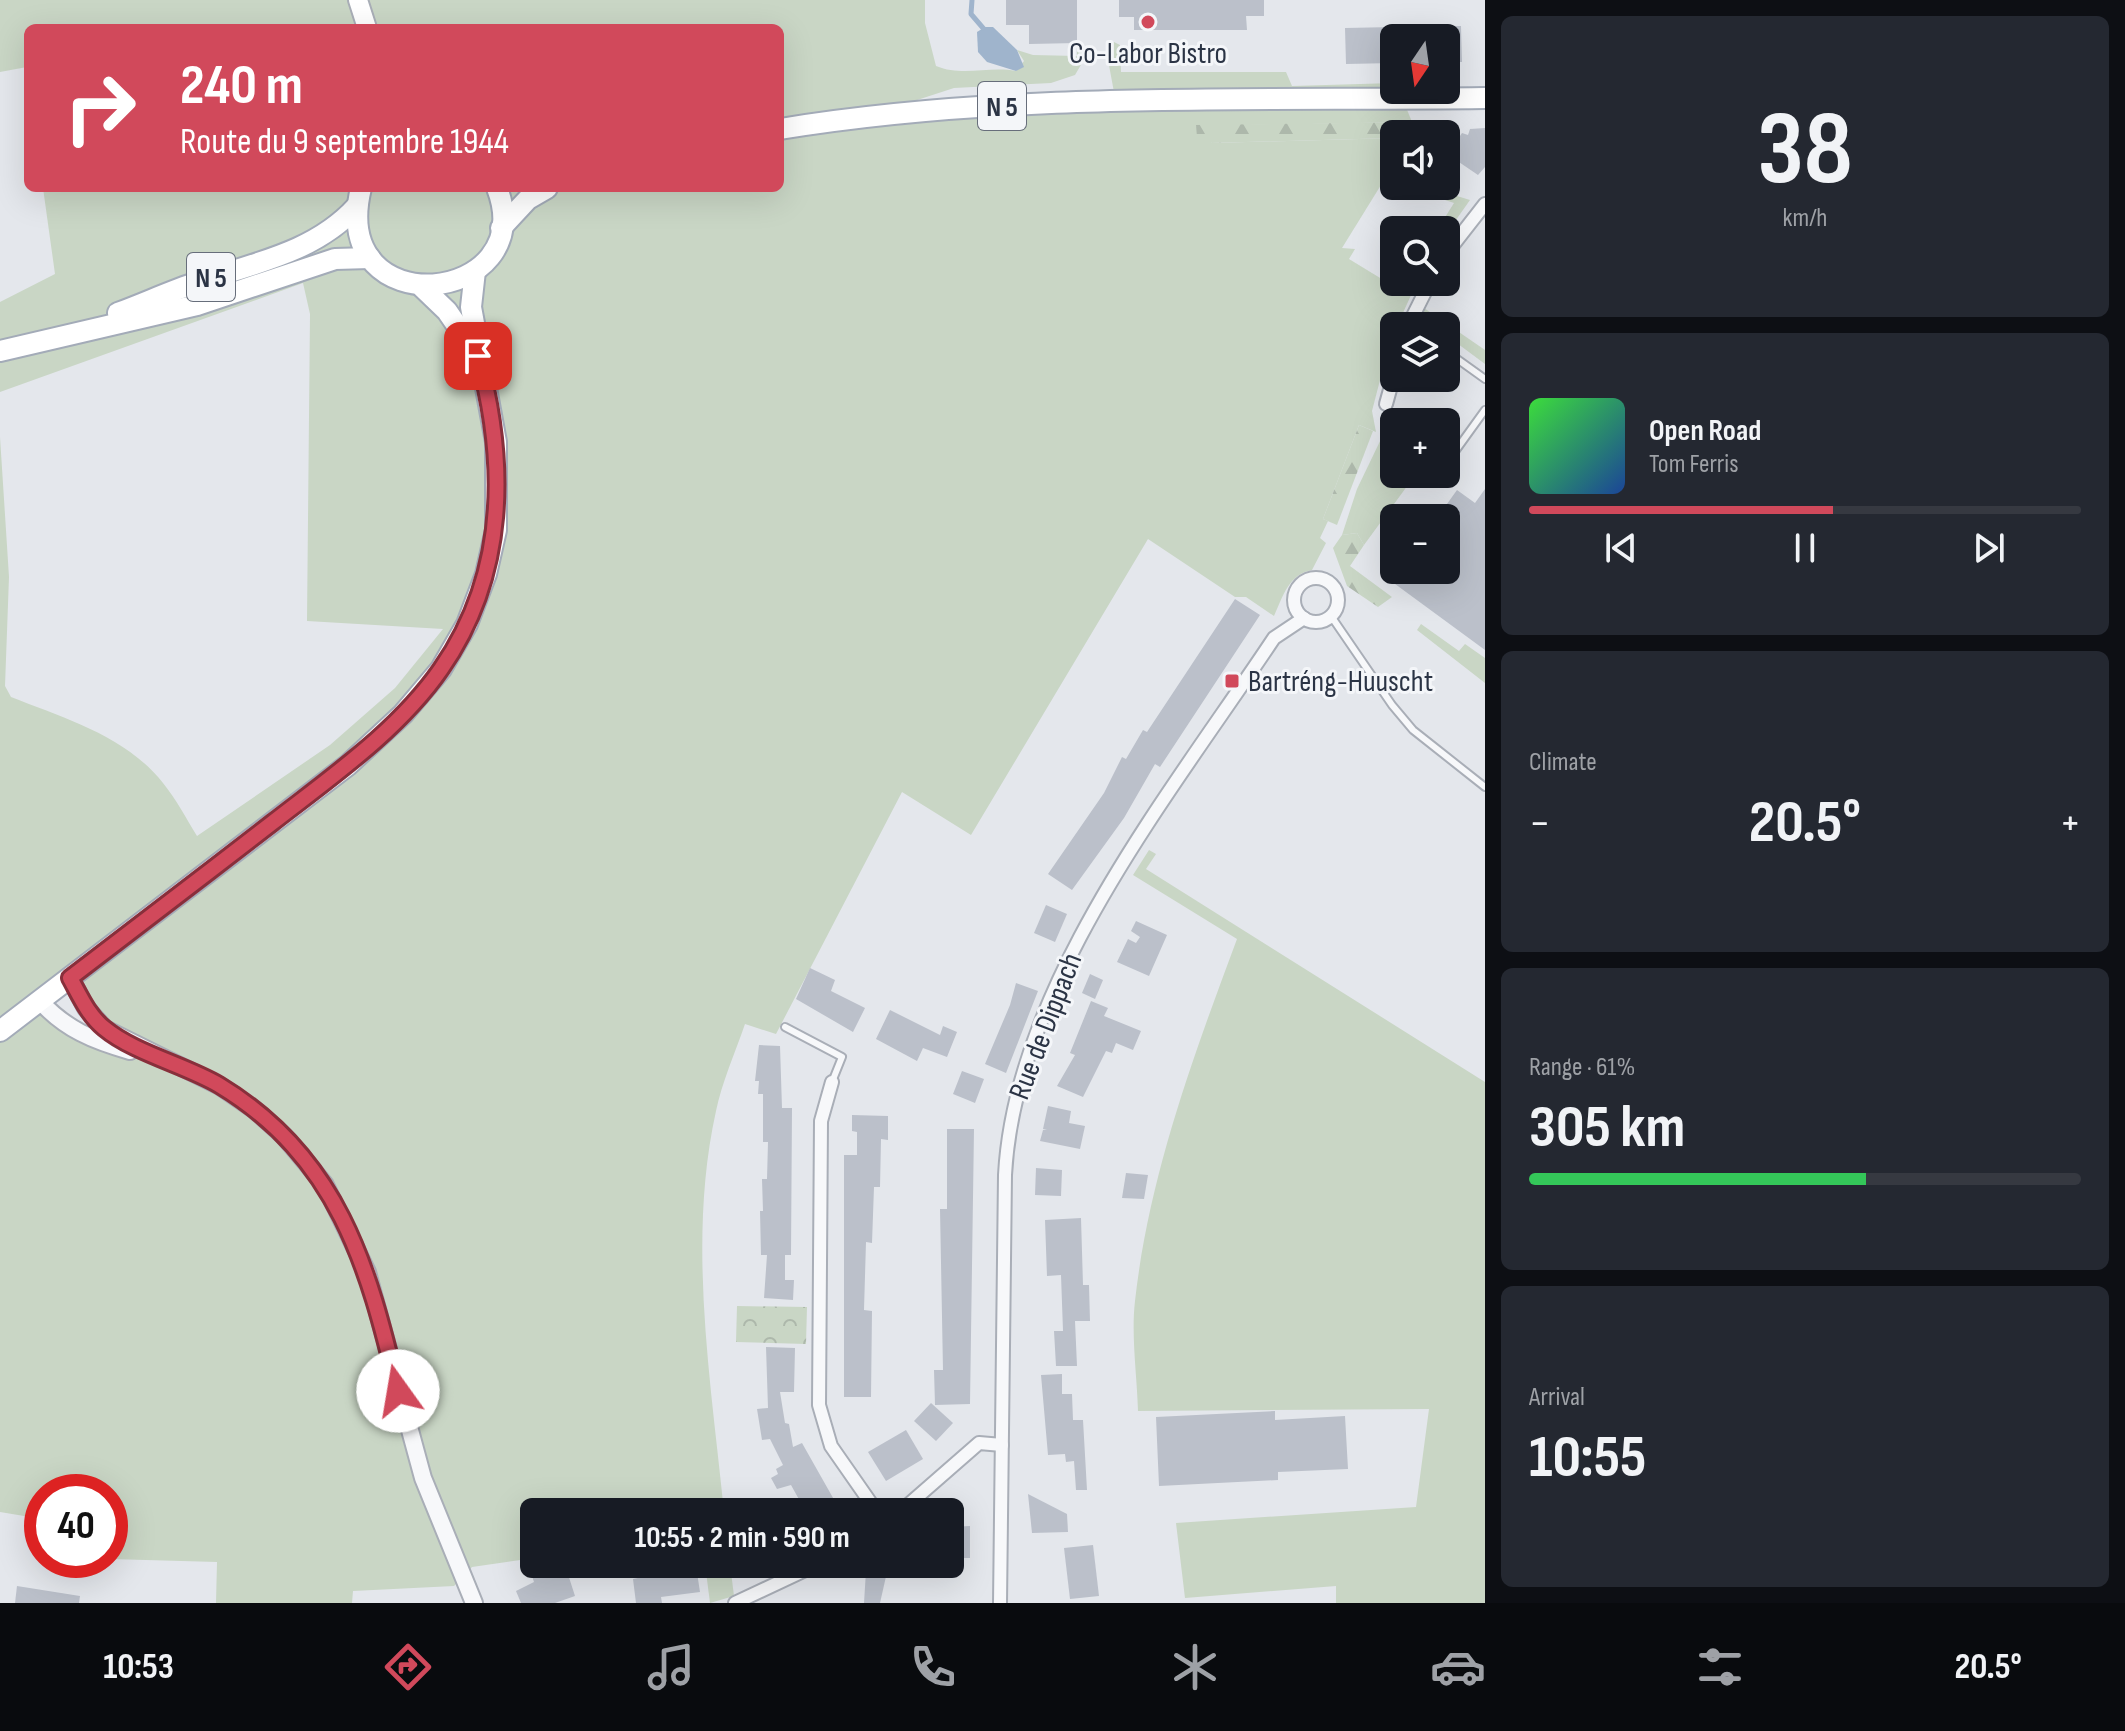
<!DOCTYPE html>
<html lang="en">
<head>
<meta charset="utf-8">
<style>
  :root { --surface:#171b24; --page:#242831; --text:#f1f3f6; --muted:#9ea1a6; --line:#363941; --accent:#d1495b }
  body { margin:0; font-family:"Sofia Sans Condensed",sans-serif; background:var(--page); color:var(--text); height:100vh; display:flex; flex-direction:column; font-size:30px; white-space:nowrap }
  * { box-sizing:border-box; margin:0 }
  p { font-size:26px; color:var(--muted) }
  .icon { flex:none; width:44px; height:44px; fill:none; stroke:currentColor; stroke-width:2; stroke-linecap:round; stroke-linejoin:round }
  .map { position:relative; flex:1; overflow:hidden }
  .sheet { display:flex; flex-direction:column; gap:16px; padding:16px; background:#0d0f14; width:640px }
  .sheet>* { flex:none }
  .guide { position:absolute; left:24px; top:24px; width:760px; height:168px; border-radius:12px; box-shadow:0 8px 32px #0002; background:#d1495b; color:#fff; overflow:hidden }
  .needle { width:52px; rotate:193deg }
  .fabs { position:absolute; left:1380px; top:24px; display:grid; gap:16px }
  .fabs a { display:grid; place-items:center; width:80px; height:80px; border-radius:12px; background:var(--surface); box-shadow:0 8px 32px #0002; font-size:40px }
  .speed { position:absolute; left:24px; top:1474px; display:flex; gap:16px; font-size:40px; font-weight:700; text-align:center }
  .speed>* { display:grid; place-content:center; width:104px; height:104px; border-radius:50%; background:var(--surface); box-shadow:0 8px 32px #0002; line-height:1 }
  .speed .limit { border:12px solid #d22; background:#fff; color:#111 }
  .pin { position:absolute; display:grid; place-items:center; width:68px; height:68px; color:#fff; margin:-34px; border-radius:16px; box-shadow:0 4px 12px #0006 }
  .me { position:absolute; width:88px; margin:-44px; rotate:347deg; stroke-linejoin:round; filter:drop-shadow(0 0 6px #0008) }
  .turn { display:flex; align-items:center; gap:28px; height:168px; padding:0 24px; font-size:36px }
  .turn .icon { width:104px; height:104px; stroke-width:2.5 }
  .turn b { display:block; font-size:56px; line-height:68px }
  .big { font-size:60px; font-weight:700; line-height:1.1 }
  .sheet .card { flex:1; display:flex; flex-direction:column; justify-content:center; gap:12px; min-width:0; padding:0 28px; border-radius:12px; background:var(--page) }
  .sheet .dial { align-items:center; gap:0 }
  .dial b { font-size:104px; line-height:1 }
  .song { display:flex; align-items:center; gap:24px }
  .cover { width:96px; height:96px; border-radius:12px; background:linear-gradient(135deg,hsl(120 70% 55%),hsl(220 70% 35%)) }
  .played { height:8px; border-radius:4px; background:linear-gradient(90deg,var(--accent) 55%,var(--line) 55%) }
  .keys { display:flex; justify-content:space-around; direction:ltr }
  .heat { display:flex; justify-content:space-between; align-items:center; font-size:44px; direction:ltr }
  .charge { height:12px; border-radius:6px; background:linear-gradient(90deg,#34c759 61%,var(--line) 0) }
  .trip { position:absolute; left:520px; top:1498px; width:444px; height:80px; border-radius:12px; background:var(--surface); box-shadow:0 8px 32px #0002; font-weight:700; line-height:80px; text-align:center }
  .menu { display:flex; height:128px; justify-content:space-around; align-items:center; background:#090b0e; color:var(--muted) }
  .menu .icon { width:56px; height:56px }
  .menu .current { color:var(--accent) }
  .menu b { font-size:36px; color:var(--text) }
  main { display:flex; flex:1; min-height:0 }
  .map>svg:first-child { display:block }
</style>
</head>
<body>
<main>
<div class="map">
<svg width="1485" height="1603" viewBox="0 0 1485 1603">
  <defs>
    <pattern id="forest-firs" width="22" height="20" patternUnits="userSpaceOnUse" patternTransform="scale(2)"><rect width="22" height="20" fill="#c9d6c5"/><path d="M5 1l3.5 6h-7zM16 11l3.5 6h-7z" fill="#adb8ab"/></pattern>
    <pattern id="park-crowns" width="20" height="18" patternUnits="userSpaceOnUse" patternTransform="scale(2)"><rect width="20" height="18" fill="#c9d6c5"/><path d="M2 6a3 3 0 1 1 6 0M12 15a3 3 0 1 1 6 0" fill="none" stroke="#adb8ab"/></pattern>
  </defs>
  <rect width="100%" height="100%" fill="#e4e7ec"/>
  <g fill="#c9d6c5" fill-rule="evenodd">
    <path d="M0,0H925V23L936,66C963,77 988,66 1016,71L1024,61L1017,50L1033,55L1077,56V48L1086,47L1089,51L1075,75L1051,83L954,88L868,116L1116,103L1106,49L1108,43L1114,42L1120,45L1121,72H1286L1292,86L1394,83V90H1399L1412,122L1196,126L1212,143L1394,138V164L1342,248L1355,249L1349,259L1390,284L1394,279V282H1417L1397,326H1394L1372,411L1376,432L1359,425L1323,519L1328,521L1320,538L1326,543L1312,570C1289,574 1283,596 1274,616L1246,597H1235L1148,539L971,835L902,792L776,1034L745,1024C735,1053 722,1082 716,1111C687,1241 711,1381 724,1512H698L696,1504L633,1512H534V1558L472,1567L454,1586L353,1591L352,1603H216L217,1562L110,1559V1492H42V1519L0,1512V437L9,577L5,686L11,697C64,718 126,736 163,783C176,799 186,818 197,836L330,745L395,688L443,629L307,621L310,314L303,283L0,392V302L55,274L43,188H780V28H28V73L27,67L0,72ZM70,978L126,1050L40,1001Z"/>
    <polygon points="1457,196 1470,200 1446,234 1446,230 1437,230 1454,203 1445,200"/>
    <polygon points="1424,308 1485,350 1485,364 1446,335 1446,326 1434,326 1423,318"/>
    <polygon points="1382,437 1394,446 1394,474 1416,474 1364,545 1357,533 1342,535 1357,489"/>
    <polygon points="1421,624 1459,651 1465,644 1485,658 1485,683 1417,630"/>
    <path d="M1149,850L1156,854L1146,869L1485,1082V1603H1336V1586L1185,1598L1176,1523L1416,1507L1429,1409L1138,1411C1137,1375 1131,1336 1135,1301C1149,1176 1193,1057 1237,939L1133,875Z"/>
    <polygon points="705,1564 730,1564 734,1596 710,1603"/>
  </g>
  <g fill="url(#forest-firs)">
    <polygon points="1412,122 1417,134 1394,134 1394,138 1212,143 1197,137 1196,125"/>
    <polygon points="1359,425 1373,431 1337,525 1323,519"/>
    <polygon points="1357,533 1364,545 1350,566 1392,597 1378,607 1347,586 1333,548 1342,535"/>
  </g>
  <polygon fill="url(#park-crowns)" points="737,1306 807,1307 806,1344 736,1342"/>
  <polygon fill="#9fb4cc" points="985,27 993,27 1017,50 1024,67 1016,71 987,62 978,52 977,32"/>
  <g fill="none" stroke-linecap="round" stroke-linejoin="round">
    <polyline stroke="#9fb4cc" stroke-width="5" points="972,0 971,14 983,28"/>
  </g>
  <g fill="#bbc0ca">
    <polygon points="1006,0 1077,0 1077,43 1029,44 1029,25 1006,25"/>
    <polygon points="1119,0 1264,0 1264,16 1246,16 1247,30 1134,30 1134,17 1119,17"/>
    <polygon points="1461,26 1462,62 1446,62 1446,38 1405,38 1405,27"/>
    <polygon points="1394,27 1394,63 1346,64 1345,28"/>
    <polygon points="1485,128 1485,167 1478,175 1453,158 1457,151 1452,148 1462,133 1468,135 1470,129"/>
    <polygon points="1485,489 1485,650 1391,581 1399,570 1446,570 1446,518 1437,518 1457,490 1475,503"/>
    <polygon points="1235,599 1260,615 1160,767 1155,764 1124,818 1072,890 1048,874 1104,793 1122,757 1126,759 1143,730 1147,732"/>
    <polygon points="1046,905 1067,914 1055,942 1034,933"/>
    <polygon points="1136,921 1167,935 1149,976 1117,962 1128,939 1136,943 1140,937 1131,931"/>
    <polygon points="810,968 835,980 831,991 865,1008 853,1032 796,999"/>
    <polygon points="1090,974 1103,980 1095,999 1082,993"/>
    <polygon points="1016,983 1038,991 1006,1073 985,1064 1010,1005"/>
    <polygon points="1091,1001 1108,1008 1104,1016 1141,1031 1133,1050 1116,1043 1112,1053 1106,1051 1083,1097 1057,1086 1075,1055 1070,1053"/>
    <polygon points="890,1010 940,1035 943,1026 957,1032 947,1057 923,1048 917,1061 876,1039"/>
    <polygon points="759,1045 780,1046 782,1108 792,1108 791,1255 785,1255 785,1280 794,1280 793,1300 764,1298 767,1255 761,1255 760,1211 763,1211 762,1179 767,1179 768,1142 763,1142 763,1094 758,1094 759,1081 755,1081"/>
    <polygon points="962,1071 984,1079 975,1103 953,1094"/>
    <polygon points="1048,1106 1071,1111 1069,1123 1085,1126 1080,1149 1040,1141 1043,1130 1047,1130 1043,1129"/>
    <polygon points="852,1115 888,1116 888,1140 881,1139 880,1187 874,1187 872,1243 866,1242 864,1310 872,1311 871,1397 844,1397 844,1155 857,1155 857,1132 852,1131"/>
    <polygon points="947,1129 974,1129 970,1404 935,1405 934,1370 943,1370 940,1209 947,1209"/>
    <polygon points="1036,1168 1062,1170 1061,1196 1035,1195"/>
    <polygon points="1126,1173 1148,1175 1144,1199 1122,1198"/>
    <polygon points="1081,1218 1083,1285 1089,1285 1090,1321 1075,1321 1077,1366 1056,1366 1054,1331 1063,1331 1061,1275 1047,1276 1045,1220"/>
    <polygon points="766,1347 795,1348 794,1392 780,1392 785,1423 789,1424 793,1447 802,1443 841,1512 806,1512 791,1485 777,1489 771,1478 778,1474 776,1469 783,1465 770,1439 762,1440 757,1409 768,1408"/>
    <polygon points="1062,1374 1062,1394 1072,1394 1073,1420 1083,1420 1087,1490 1076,1490 1074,1461 1066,1462 1065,1454 1048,1455 1041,1375"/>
    <polygon points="931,1403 953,1423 936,1441 914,1421"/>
    <polygon points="1275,1411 1275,1420 1345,1416 1348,1469 1278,1472 1278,1480 1159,1486 1156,1417"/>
    <polygon points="906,1430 923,1459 886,1481 868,1452"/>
    <polygon points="1028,1494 1067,1514 1068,1532 1032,1533"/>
    <polygon points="970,1526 970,1558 950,1558 950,1527"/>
    <polygon points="1093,1545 1099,1596 1070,1599 1064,1548"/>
    <polygon points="565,1565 575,1596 555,1603 521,1603 516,1591 534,1582 532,1576"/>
    <polygon points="696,1566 700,1592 661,1597 662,1603 636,1603 633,1579"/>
    <polygon points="866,1571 887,1572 880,1603 864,1603"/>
    <polygon points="17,1586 80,1596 79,1603 15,1603"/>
  </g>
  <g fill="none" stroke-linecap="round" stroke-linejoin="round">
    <g stroke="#a9aeb7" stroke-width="10">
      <g id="service">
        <polyline points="1446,351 1485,379"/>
        <polyline points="1386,404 1394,425"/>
        <polyline points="1446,464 1485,410"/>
        <polyline points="1331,616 1392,705 1413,730 1485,787"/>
        <polyline points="785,1027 842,1057 832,1082"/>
      </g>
    </g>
    <g stroke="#a9aeb7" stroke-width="16">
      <g id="minor">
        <polyline points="1446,254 1485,204"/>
        <polyline points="1408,326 1430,282"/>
        <polyline points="1386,404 1394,375"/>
        <circle cx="1316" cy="600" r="22"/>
        <polyline points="832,1082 821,1121 819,1405 831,1446 877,1512"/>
        <polyline points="900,1512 979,1443 1002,1445"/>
        <polyline points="735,1603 818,1564"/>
        <path d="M1000,1603L1005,1175C1015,984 1171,793 1274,638L1304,618"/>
      </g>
    </g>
    <g stroke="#a9aeb7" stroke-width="20">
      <g id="tertiary">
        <polyline points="70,978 86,1008 105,1029 220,1086 255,1110 284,1136 325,1185 367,1272 423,1478 474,1603"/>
        <path d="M40,1001C65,1029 94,1041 130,1051"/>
      </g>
    </g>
    <g stroke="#a9aeb7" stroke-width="22">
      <polyline id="secondary" points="358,0 367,28"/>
    </g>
    <g stroke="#a3abb8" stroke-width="24">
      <g id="primary">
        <path d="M780,129C1012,91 1251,101 1485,98"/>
        <path d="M361,188C327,328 542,305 497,188"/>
        <polyline points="501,228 528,199 547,188"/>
        <polyline points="422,287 447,311 475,352"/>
        <path d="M118,313C145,303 171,291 198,282C255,263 315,252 356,207"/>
        <polyline points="0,351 197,305 335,259 370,258"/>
        <polyline points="0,1031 348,765 403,714 441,669 467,624 486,574 496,530 496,442 471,307 475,271"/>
      </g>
    </g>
    <use href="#service" stroke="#f7f8fa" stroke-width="6"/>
    <use href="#minor" stroke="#f7f8fa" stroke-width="12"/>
    <use href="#tertiary" stroke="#f7f8fa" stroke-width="16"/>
    <use href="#secondary" stroke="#fff" stroke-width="18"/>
    <use href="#primary" stroke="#fff" stroke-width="20"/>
  </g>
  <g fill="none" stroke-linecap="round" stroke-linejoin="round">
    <g stroke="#882f3b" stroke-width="20">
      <path id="route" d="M398,1391C368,1265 338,1157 219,1085C185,1065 134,1053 104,1028C88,1015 80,996 70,978C138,926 205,875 272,823C331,777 398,731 441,669C507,574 507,462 478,356"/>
    </g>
    <use href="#route" stroke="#d1495b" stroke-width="14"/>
  </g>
  <g fill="#d1495b" stroke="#f4f6f9" stroke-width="3">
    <circle cx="1148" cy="22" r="8"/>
    <rect x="1224" y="673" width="16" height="16" rx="4"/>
  </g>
  <g text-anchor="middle" stroke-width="6" stroke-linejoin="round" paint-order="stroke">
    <g fill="#f4f6f9" stroke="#676e7b" stroke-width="2">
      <rect x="978" y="82" width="48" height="48" rx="6"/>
      <rect x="187" y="253" width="48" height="48" rx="6"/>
    </g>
    <g font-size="28" font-weight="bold" fill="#2b3445">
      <text x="1002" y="116">N 5</text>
      <text x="211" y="287">N 5</text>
    </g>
    <g font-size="30" fill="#2b3445" stroke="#f4f6f9">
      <text x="1148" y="63">Co-Labor Bistro</text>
      <text x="1248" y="691" text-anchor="start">Bartréng-Huuscht</text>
    </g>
    <g font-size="30" fill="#2b3445" stroke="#f4f6f9">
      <text transform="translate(1045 1026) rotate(-69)" y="10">Rue de Dippach</text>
    </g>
  </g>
</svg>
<div class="fabs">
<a><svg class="needle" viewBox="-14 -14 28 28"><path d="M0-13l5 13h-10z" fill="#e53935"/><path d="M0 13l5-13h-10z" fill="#9ea1a6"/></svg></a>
<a><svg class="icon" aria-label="sound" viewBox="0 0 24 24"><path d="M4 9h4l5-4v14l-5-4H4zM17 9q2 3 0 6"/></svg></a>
<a><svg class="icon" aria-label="search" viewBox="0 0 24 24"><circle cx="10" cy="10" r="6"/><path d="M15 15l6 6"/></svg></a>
<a><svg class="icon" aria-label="layers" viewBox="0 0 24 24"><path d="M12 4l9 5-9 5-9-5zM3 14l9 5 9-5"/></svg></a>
<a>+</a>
<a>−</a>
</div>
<div class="speed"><div class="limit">40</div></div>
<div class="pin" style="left:478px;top:356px;background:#d93025"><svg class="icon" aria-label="arrive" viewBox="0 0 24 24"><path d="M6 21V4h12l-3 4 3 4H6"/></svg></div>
<svg class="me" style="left:398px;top:1391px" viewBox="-20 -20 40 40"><circle r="19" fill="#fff"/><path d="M0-13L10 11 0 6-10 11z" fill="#d1495b"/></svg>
<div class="trip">10:55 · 2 min · 590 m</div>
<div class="guide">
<div class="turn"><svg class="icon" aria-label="right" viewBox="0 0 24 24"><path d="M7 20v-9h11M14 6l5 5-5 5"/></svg><div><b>240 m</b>Route du 9 septembre 1944</div></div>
</div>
</div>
<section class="sheet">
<div class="card dial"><b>38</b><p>km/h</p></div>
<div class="card">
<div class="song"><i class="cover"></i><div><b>Open Road</b><p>Tom Ferris</p></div></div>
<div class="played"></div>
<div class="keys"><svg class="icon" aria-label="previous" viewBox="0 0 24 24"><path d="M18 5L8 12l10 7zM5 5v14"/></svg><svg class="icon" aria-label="pause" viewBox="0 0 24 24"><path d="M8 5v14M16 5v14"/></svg><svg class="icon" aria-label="next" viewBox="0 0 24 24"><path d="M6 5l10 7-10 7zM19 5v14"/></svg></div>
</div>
<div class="card"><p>Climate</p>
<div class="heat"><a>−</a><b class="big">20.5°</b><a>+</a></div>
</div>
<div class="card"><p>Range · 61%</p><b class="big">305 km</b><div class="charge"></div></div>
<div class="card"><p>Arrival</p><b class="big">10:55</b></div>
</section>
</main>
<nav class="menu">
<b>10:53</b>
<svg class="icon current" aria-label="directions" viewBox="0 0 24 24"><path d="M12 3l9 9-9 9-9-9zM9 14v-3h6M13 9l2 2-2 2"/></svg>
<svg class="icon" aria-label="music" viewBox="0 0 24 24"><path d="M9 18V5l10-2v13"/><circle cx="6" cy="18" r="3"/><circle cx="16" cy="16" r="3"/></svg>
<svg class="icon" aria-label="phone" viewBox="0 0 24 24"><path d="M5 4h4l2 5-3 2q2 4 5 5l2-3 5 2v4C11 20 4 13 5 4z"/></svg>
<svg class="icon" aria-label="climate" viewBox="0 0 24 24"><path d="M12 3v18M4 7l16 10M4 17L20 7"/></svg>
<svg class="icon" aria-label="car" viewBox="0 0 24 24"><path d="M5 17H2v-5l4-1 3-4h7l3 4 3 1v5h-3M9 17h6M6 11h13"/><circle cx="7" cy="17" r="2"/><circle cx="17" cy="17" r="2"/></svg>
<svg class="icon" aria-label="filters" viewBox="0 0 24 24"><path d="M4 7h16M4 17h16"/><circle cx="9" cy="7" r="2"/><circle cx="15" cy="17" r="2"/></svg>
<b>20.5°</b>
</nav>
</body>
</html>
